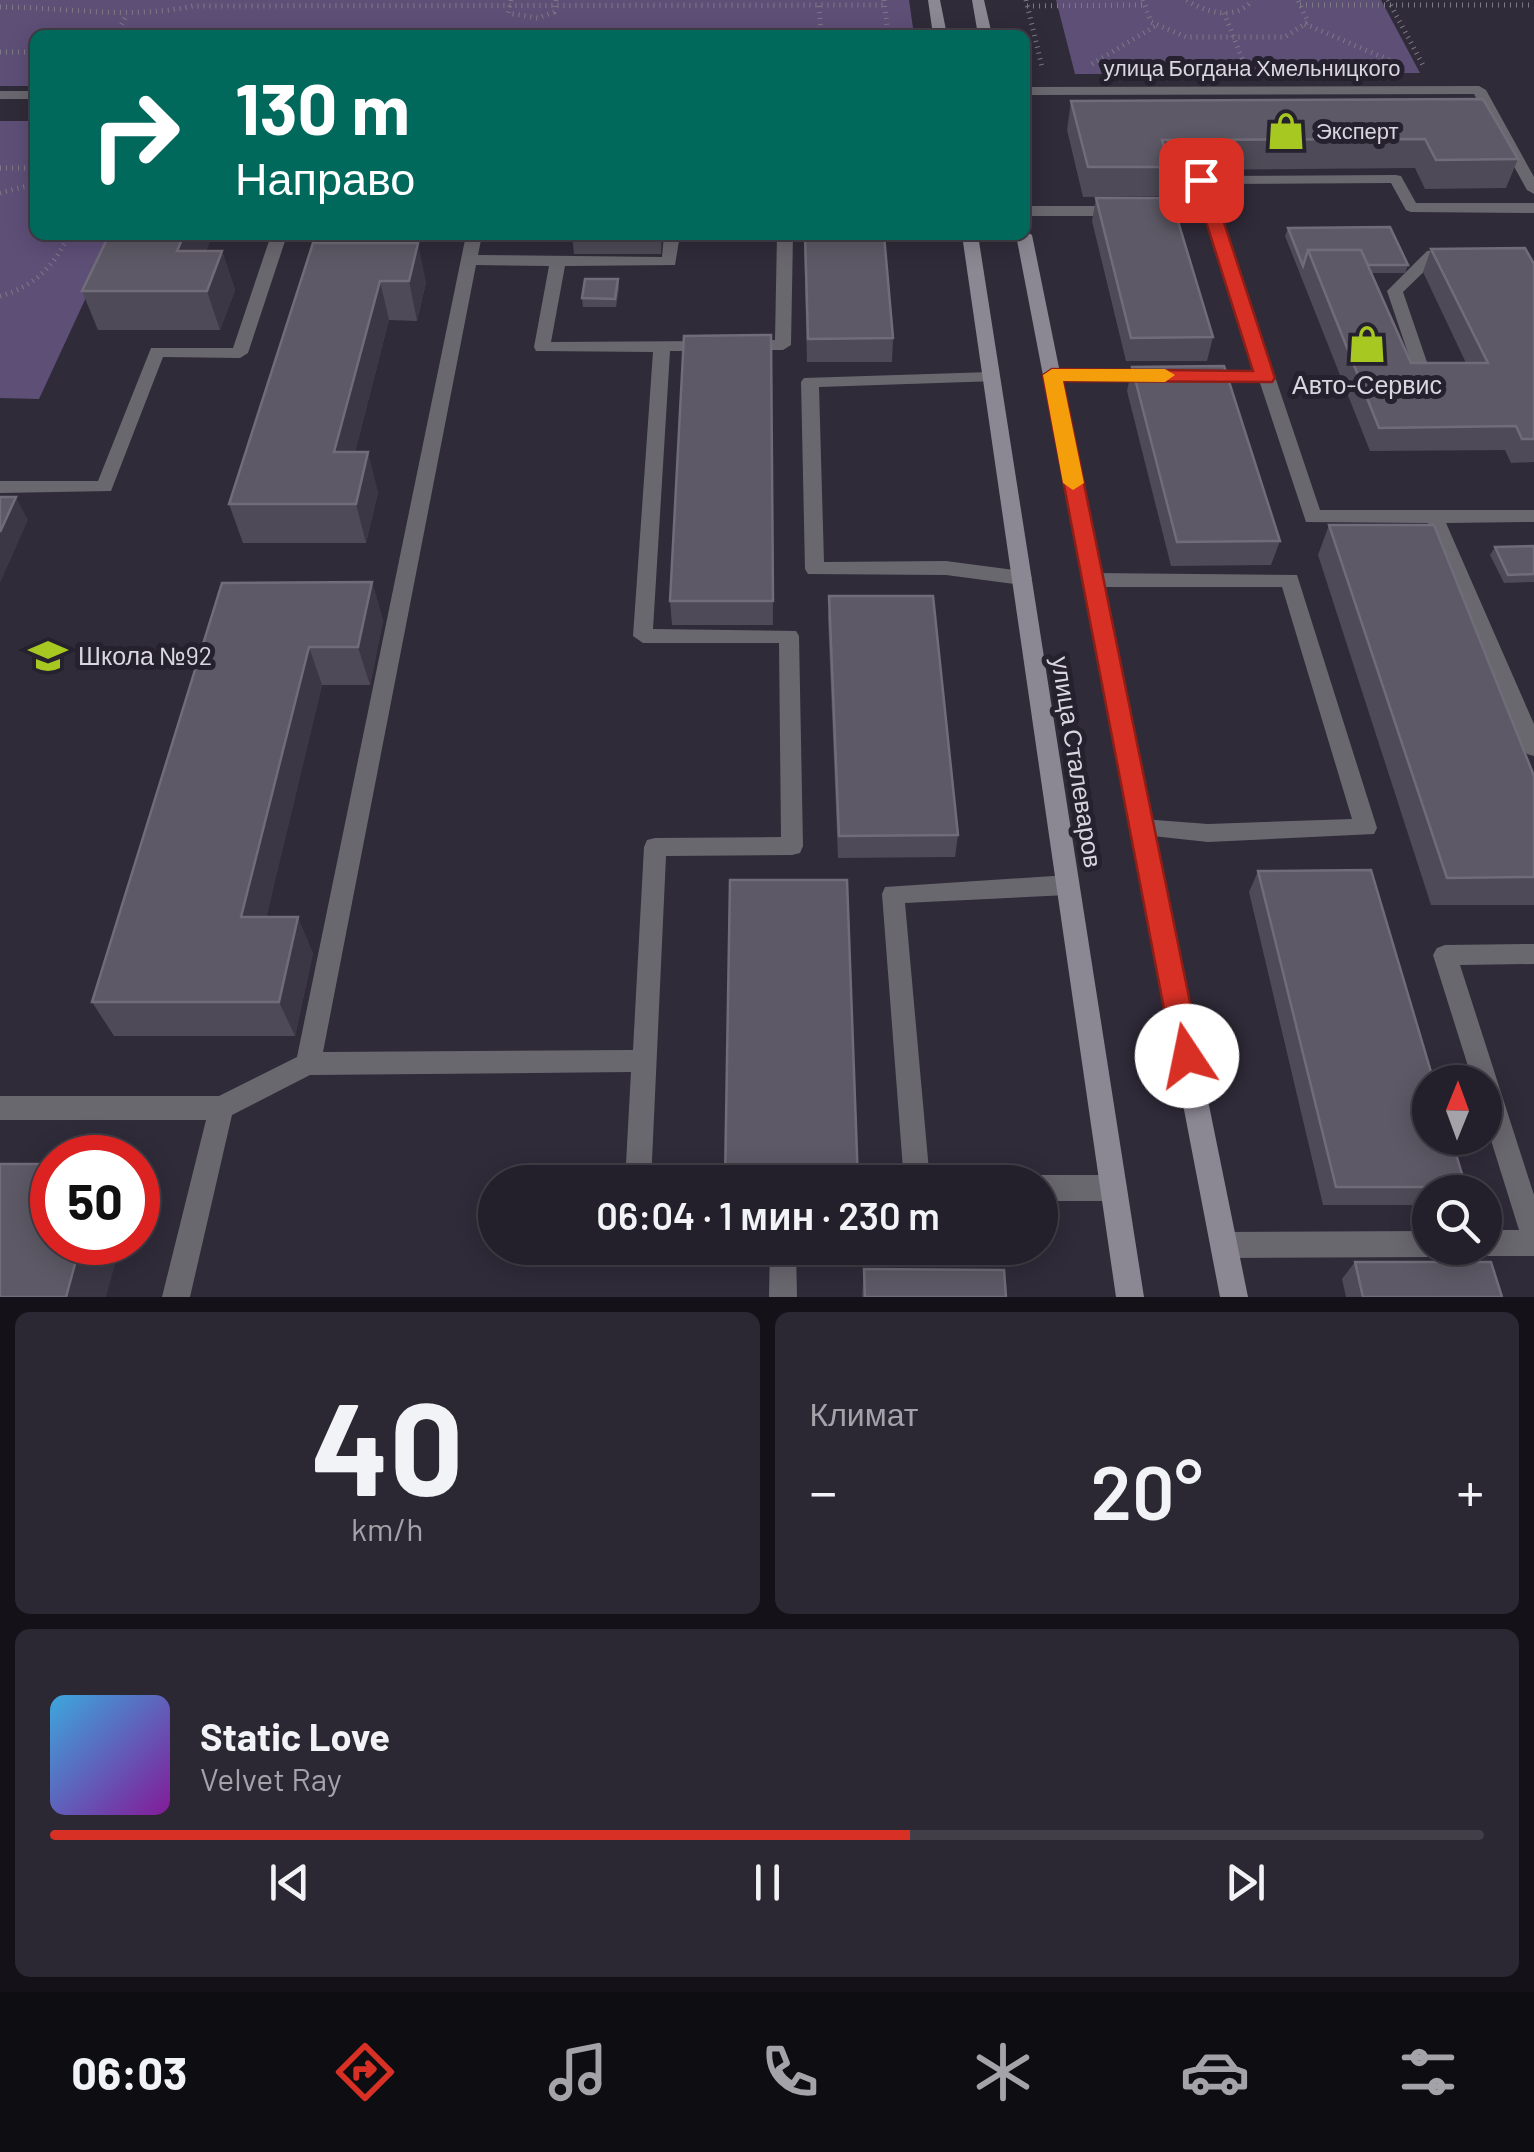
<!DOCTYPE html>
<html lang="ru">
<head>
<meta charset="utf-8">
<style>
  :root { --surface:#24202b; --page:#2c2833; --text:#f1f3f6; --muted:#a3a3a9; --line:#413e47; --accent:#d93025 }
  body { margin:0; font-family:Barlow,sans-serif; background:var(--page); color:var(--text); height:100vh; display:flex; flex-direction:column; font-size:38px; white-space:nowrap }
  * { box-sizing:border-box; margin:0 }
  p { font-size:32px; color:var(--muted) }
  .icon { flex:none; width:55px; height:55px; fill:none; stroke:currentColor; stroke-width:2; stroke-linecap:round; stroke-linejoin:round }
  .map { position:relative; height:1297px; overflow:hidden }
  .details { display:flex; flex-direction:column; gap:15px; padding:15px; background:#141218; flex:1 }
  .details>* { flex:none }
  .guide { position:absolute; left:30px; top:30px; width:1000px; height:210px; border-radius:15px; box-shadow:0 5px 25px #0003,0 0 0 2px var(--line); background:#00695c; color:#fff; overflow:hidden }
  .needle { width:65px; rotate:1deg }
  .controls { position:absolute; left:1412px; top:1065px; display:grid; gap:20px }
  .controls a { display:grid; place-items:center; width:90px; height:90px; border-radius:50%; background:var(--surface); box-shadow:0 5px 25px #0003,0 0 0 2px var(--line); font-size:50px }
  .speed { position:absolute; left:30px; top:1135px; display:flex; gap:20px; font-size:50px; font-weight:700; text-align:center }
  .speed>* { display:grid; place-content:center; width:130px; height:130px; border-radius:50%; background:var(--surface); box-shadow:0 5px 25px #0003,0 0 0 2px var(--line); line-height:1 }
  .speed .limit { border:15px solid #d22; background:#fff; color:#111 }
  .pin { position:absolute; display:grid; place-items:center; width:85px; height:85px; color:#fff; margin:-42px; border-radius:20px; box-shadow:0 5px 15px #0006 }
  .me { position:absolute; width:110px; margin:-55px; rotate:349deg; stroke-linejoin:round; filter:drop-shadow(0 0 8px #0008) }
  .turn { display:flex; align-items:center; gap:35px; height:210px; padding:0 40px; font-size:45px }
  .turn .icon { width:130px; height:130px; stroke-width:2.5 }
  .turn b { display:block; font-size:70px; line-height:85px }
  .big { font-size:75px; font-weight:600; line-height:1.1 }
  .details .tile { flex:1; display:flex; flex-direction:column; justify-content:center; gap:15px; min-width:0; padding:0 35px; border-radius:15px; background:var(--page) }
  .details .dial { align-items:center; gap:0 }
  .dial b { font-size:130px; line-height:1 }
  .song { display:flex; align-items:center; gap:30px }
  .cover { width:120px; height:120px; border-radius:15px; background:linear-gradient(135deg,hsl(200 70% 55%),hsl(290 70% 35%)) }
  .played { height:10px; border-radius:5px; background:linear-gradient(90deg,var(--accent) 60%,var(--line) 60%) }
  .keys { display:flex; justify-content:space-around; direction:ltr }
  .heat { display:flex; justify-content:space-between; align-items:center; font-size:55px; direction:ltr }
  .details .tiles { flex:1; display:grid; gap:15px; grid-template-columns:1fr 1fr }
  .tile:last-child { grid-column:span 2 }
  .trip { position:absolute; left:478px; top:1165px; width:580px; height:100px; border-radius:50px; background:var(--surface); box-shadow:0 5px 25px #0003,0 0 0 2px var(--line); font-weight:600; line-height:100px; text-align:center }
  .tab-bar { display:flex; height:160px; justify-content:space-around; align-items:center; background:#0e0d11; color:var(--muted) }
  .tab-bar .icon { width:70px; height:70px }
  .tab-bar .current { color:var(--accent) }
  .tab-bar b { font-size:45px; color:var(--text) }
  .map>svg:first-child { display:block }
</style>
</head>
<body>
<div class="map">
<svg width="1534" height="1297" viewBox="0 0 1534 1297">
  <rect width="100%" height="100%" fill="#302b39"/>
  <g fill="#5e4f77">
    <polygon points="0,0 909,0 914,35 35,35 35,86 0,86"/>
    <polygon points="1056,0 1381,0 1420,73 1075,74"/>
    <polygon points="0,121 35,121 35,235 115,235 39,399 0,398"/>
  </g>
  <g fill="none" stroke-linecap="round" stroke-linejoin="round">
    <g stroke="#7e7a85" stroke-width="5" stroke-dasharray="1 5" stroke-linecap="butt">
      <polyline points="511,0 508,13 538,18 554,12 556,0"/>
      <polyline points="884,0 888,35"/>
      <polyline points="1026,0 1042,67"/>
      <polyline points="1143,0 1151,22 1186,37 1285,37 1308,22 1298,0"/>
      <path d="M1187,0C1205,13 1238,21 1252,0"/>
      <polyline points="1388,0 1424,67"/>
      <polyline points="1300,5 1534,5"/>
      <polyline points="819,6 821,35"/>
      <polyline points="1027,6 1145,5"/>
      <path d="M0,7C66,7 128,20 193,6L884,5"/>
      <polyline points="1224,13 1245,66"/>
      <polyline points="1305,24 1396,63"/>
      <polyline points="116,35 127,14"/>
      <polyline points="0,52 35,52"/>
      <polyline points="1092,64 1157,25"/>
      <polyline points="0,168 35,168"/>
      <polyline points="0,193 35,184"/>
      <path d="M0,296C34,287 54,266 69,235"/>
    </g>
    <g fill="#6a686f" fill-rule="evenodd">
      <polygon points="1396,175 1401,176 1416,203 1534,203 1534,213 1411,212 1406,210 1391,183 1210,184 1320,510 1534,510 1534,522 1446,523 1534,724 1534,756 1527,754 1523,748 1428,523 1306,522 1260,383 1196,380 1194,376 1202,371 1256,372 1205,216 1149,216 1141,211 1149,206 1203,207 1194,180 1201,176"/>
      <polygon points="1025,206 1120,206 1128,211 1120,216 1025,216"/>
      <polygon points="271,235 287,235 248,353 240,358 163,357 111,491 0,493 0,481 98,481 151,348 233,348"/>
      <path d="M466,235H482L478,255L662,257L664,235H680L675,265L565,266L551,342L711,341L719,346L711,351H670L653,629L796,631L799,636L803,846L800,853L792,855L666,856L651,1182H625L631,1072L310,1075L232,1115L190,1297H162L206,1120H0V1096H219L297,1057ZM476,265L549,266L534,347L536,351L653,352L633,636L643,643H779L781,837L655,838L647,840L644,847L633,1050L323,1052Z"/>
      <polygon points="777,235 793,235 791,345 783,350 739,350 739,342 775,340"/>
      <polygon points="1449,249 1457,254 1455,257 1437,259 1403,292 1430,371 1422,376 1414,371 1387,291 1427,251"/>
      <polygon points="1052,370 1158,370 1166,375 1158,380 1046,379 1046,371"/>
      <polygon points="991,372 1000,377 997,381 819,387 824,562 946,561 1022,571 1029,573 1032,578 1029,583 1022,585 946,575 808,574 805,569 801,382 804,378"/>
      <polygon points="1093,573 1297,575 1377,828 1374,834 1208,842 1134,834 1131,828 1134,822 1142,819 1208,824 1352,819 1282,587 1093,587 1083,580"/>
      <polygon points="1068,875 1076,878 1079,885 1076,892 1068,895 905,903 930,1182 904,1182 882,894 885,887"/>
      <polygon points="1534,944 1534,964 1460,965 1534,1195 1534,1256 1485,1256 1476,1252 1474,1248 1485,1248 1485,1230 1519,1230 1485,1121 1485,1082 1473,1082 1433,955 1437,948 1445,945"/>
      <polygon points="1040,1175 1114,1175 1123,1179 1127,1188 1123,1197 1114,1201 1040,1201 1040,1182 1029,1182"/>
      <polygon points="1430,1231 1430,1248 1442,1248 1439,1253 1430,1257 1224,1258 1215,1254 1211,1245 1215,1236 1224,1232"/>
      <polygon points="770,1248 796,1248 797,1297 769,1297"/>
    </g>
    <g fill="#6a686f" fill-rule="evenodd">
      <polygon points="1479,86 1486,90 1534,177 1534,194 1527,190 1474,94 1025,95 1025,87"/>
      <rect x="0" y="91" width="35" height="8"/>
    </g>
    <g fill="#8c8893" fill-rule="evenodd">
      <polygon points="928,0 940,0 947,35 933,35"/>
      <polygon points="972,0 984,0 992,35 978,35"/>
      <polygon points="1025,231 1032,235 1248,1297 1220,1297 1016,235 1025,235"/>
      <polygon points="962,235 978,235 1144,1297 1116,1297"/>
    </g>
  </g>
  <g fill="#4e4a57">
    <polygon points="1483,99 1518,159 1506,188 1425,189 1415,168 1170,170 1164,196 1083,197 1067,130 1071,101"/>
    <polygon points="1096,198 1213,337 1207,361 1126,361 1092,221"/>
    <polygon points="1288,228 1408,265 1405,273 1371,273 1411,363 1466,363 1423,272 1431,249 1534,264 1534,462 1511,463 1505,450 1370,451 1285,236"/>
    <polygon points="109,235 212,235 206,251 222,251 235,290 220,330 98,330 82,291"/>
    <polygon points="572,235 662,235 661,254 574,254"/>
    <polygon points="804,235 884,235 893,338 892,362 807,362"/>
    <polygon points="313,243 426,282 417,321 389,320 355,452 378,492 366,543 243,543 229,504"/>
    <polygon points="618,279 619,288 616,307 583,307 582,298"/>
    <polygon points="771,335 773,625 672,625 670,601"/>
    <polygon points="1132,367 1280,541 1271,565 1171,566 1127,391"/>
    <polygon points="1329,525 1534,776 1534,905 1431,905 1318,555"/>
    <polygon points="1495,547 1534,548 1534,582 1504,583 1490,555"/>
    <polygon points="372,582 383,621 370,685 322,685 266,917 313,953 295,1036 114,1036 92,1002 222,583"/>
    <polygon points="829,596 958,835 955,857 838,858 828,619"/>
    <polygon points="1258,871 1466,1187 1461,1192 1430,1192 1430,1205 1323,1205 1249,892"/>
    <polygon points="1355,1262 1502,1297 1346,1297 1342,1279"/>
    <polygon points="864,1269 1006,1297 862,1297"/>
  </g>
  <g fill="#3c3745">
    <polygon points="184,235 212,235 190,291 177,251"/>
    <polygon points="418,243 426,282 417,321 409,281"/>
    <polygon points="222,251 235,290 220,330 207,291"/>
    <polygon points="380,281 389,320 345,492 334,452"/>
    <polygon points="368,452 378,492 366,543 356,504"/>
    <polygon points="16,497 28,520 0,583 0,532"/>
    <polygon points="372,582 383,621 370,685 358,647"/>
    <polygon points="309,647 322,685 258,953 241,917"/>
    <polygon points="298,917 313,953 295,1036 279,1002"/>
    <polygon points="81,1242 121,1242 106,1297 66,1297"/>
  </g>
  <g fill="#5d5966" stroke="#716c79" stroke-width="2.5">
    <polygon points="1483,99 1518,159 1436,160 1425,139 1162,140 1171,167 1088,167 1071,101"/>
    <polygon points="1096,198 1171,198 1213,337 1131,338"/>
    <polygon points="1390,227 1408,265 1368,265 1361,250 1308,250 1303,266 1288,228"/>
    <polygon points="109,235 184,235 177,251 222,251 207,291 82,291"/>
    <polygon points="805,235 884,235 893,338 808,339"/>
    <polygon points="313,243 418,243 409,281 380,281 334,452 368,452 356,504 229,504"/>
    <polygon points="1525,248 1534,264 1534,439 1522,439 1516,426 1379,428 1308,250 1361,250 1411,363 1488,363 1431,249"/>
    <polygon points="585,279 618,279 615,299 582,298"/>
    <polygon points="771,335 773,601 670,601 684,336"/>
    <polygon points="1224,366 1280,541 1177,542 1132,367"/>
    <polygon points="0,497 16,497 0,532"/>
    <polygon points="1329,525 1434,525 1534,776 1534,877 1447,878"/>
    <polygon points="1533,546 1534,548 1534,574 1508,575 1495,547"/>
    <polygon points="372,582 358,647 309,647 241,917 298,917 279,1002 92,1002 222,583"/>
    <polygon points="829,596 933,596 958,835 839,836"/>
    <polygon points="1371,870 1434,1082 1430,1082 1430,1138 1451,1138 1466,1187 1336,1187 1258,871"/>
    <polygon points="730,880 847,880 858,1182 725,1182"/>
    <polygon points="0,1164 52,1164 52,1242 81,1242 66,1297 0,1297"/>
    <polygon points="1355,1262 1491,1262 1502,1297 1363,1297"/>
    <polygon points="864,1269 1004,1270 1006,1297 865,1297"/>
  </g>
  <polygon fill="#d93025" stroke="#8d1f18" stroke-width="2.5" points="1201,175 1210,180 1275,378 1272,382 1063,381 1201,1056 1197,1065 1187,1069 1177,1065 1173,1056 1043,375 1052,369 1253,371 1193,180"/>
  <polygon fill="#f59e0b" points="1052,369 1165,369 1175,375 1165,382 1063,381 1084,483 1073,490 1063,483 1043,375"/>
  <defs>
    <g id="shop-bare" transform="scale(3)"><path d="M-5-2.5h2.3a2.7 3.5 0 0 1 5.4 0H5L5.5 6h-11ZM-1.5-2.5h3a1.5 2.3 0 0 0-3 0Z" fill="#a6c820" stroke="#26212e" stroke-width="2.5" paint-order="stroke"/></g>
    <g id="school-bare" transform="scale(3)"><path d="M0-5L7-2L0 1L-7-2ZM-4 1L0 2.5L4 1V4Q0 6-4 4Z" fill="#a6c820" stroke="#26212e" stroke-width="2.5" paint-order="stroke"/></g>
  </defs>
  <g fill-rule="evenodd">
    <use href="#shop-bare" x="1286" y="131"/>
    <use href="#shop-bare" x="1367" y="344"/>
    <use href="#school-bare" x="48" y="656"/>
  </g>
  <g text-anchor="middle" stroke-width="10" stroke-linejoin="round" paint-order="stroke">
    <g font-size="22" fill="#d9d6df" stroke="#26212e">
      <text x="1252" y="76">улица Богдана Хмельницкого</text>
    </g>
    <g font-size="22" fill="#d9d6df" stroke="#26212e" text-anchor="start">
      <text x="1316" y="139">Эксперт</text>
    </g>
    <g font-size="25" fill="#d9d6df" stroke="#26212e">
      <text x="1367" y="394">Авто-Сервис</text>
      <text x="78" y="665" text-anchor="start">Школа №92</text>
    </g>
    <g font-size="25" fill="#d9d6df" stroke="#26212e">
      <text transform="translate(1077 762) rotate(81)" y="9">улица Сталеваров</text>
    </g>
  </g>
</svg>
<div class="controls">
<a><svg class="needle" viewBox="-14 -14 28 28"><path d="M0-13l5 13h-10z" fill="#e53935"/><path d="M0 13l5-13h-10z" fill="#a3a3a9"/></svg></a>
<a><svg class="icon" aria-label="search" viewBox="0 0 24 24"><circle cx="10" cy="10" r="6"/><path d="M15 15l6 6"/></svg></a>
</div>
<div class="speed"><div class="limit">50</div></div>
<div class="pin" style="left:1201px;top:180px;background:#d93025"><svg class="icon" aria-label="arrive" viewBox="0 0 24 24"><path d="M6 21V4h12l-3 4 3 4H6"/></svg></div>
<svg class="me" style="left:1187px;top:1056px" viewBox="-20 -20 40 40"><circle r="19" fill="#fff"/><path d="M0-13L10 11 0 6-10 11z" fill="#d93025"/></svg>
<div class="trip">06:04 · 1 мин · 230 m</div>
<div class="guide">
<div class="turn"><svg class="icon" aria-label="right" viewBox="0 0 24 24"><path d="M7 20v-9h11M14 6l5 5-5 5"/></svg><div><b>130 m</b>Направо</div></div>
</div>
</div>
<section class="details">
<div class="tiles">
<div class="tile dial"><b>40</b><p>km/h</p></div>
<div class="tile"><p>Климат</p>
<div class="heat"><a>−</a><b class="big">20°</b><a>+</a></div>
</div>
<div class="tile">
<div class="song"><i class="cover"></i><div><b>Static Love</b><p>Velvet Ray</p></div></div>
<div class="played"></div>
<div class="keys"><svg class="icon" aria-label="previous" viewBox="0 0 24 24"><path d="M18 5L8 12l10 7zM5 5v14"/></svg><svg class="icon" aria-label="pause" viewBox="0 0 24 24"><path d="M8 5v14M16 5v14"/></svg><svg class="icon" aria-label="next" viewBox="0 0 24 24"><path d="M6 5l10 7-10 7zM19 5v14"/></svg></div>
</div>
</div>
</section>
<nav class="tab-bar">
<b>06:03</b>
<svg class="icon current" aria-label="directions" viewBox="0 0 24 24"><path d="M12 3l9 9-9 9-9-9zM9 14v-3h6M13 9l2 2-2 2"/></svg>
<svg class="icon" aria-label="music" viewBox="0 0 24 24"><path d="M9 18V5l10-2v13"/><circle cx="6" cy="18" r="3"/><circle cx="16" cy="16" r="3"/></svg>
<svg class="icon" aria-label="phone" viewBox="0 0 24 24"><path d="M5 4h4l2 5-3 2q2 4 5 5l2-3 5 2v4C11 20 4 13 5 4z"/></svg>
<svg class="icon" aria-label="climate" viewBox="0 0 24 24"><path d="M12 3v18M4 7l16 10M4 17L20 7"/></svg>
<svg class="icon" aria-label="car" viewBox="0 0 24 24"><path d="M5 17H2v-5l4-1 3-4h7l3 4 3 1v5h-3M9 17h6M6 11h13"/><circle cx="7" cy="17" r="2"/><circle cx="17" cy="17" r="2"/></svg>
<svg class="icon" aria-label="filters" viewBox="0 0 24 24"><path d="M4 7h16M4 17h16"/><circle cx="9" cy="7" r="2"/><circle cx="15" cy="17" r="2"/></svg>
</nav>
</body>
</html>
